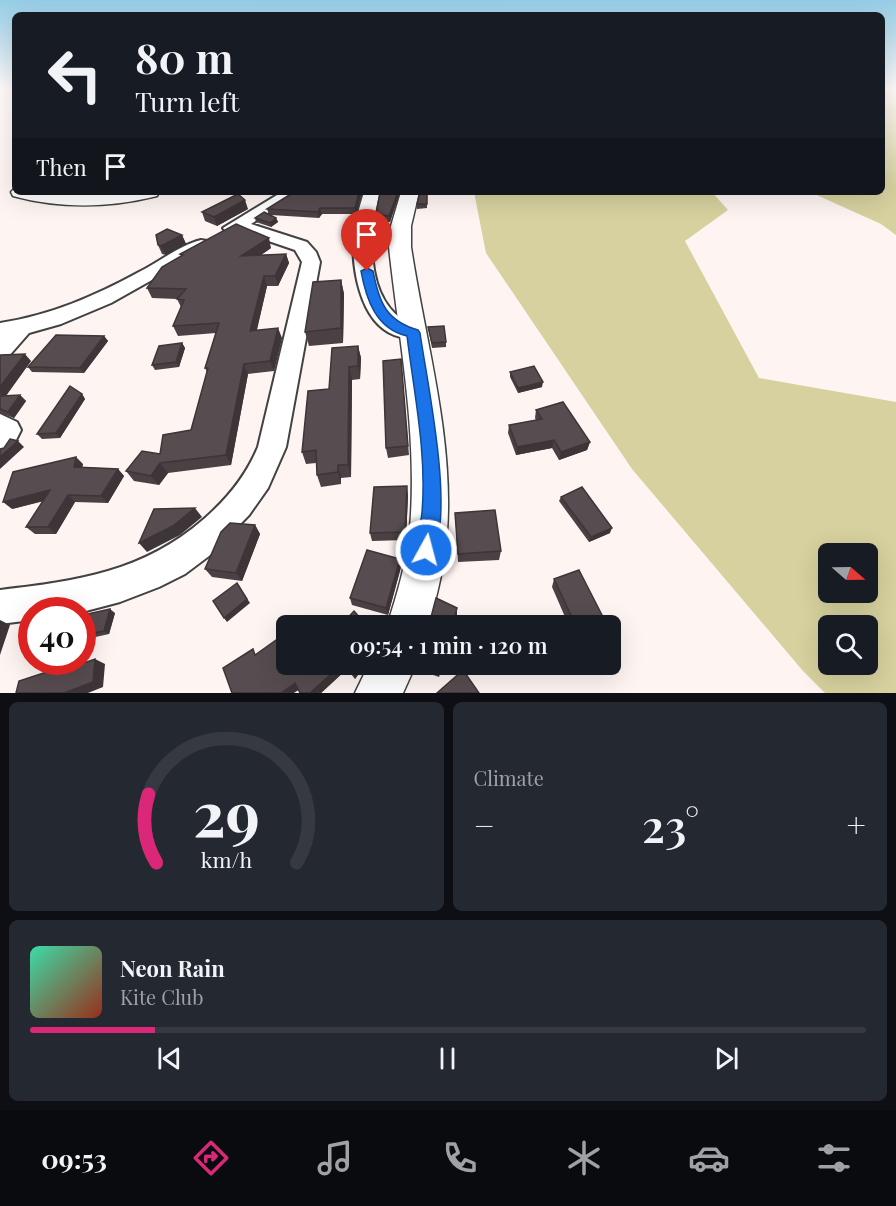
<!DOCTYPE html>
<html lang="en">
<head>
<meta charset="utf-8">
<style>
  :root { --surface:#171b24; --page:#242831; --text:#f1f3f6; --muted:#9ea1a6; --line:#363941; --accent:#db2777 }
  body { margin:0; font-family:"Playfair Display",serif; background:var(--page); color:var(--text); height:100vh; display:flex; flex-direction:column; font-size:22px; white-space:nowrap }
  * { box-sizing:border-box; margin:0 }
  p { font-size:20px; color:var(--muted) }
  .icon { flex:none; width:33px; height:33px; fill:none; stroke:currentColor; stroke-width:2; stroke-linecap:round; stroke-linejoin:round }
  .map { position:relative; height:693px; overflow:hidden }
  .panel { display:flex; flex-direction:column; gap:9px; padding:9px; background:#0d0f14; flex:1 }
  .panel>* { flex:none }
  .top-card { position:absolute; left:12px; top:12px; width:873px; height:183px; border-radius:9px; box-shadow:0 6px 24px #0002; background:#171b24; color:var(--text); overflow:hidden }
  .needle { width:39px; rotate:110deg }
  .fabs { position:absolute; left:818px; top:543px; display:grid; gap:12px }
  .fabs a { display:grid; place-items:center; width:60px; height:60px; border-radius:9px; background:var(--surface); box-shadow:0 6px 24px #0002; font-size:30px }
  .speed { position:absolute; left:18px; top:597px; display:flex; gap:12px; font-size:30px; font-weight:700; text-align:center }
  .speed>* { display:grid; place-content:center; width:78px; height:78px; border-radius:50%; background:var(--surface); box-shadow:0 6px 24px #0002; line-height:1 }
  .speed .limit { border:9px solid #d22; background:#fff; color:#111 }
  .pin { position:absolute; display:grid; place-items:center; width:51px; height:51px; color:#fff; margin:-62px -26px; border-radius:50% 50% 50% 0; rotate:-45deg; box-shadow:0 0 6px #0007 }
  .pin .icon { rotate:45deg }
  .me { position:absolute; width:66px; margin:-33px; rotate:7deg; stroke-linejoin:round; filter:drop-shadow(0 0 4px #0008) }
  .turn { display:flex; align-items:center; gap:21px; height:126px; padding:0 24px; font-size:27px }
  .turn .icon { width:78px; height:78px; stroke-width:2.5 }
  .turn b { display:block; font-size:42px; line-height:51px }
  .then { display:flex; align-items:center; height:57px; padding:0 24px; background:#0003; gap:12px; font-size:22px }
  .big { font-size:45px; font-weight:600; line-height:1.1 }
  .panel .tile { flex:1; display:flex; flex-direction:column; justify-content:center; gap:9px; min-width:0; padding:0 21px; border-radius:9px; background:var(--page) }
  .panel .dial { align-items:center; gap:0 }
  .dial svg { height:156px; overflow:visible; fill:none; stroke:var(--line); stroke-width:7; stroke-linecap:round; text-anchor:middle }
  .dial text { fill:var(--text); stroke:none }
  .song { display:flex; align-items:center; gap:18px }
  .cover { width:72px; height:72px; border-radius:9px; background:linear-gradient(135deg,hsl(160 70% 55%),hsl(10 70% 35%)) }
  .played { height:6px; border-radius:3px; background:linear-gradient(90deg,var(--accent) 15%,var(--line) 15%) }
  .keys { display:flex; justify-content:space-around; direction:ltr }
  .heat { display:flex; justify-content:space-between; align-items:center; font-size:33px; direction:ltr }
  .panel .tiles { flex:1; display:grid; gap:9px; grid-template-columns:1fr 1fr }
  .tile:last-child { grid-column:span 2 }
  .trip { position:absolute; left:276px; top:615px; width:345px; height:60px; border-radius:9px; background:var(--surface); box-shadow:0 6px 24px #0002; font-weight:600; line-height:60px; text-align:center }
  .menu { display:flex; height:96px; justify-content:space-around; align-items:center; background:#090b0e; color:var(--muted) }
  .menu .icon { width:42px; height:42px }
  .menu .current { color:var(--accent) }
  .menu b { font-size:27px; color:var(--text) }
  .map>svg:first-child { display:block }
</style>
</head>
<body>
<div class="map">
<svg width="896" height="693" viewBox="0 0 896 693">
  <rect width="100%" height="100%" fill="#fef4f2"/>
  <g fill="#d6d19e" fill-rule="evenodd">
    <polygon points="882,88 896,89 896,235 881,224 810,192 882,192"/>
    <path d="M474,192H712L728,210L685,241L759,378L896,402V693H825L803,671L632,469L486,253ZM828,554H867V592H828ZM828,626H867V664H828Z"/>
  </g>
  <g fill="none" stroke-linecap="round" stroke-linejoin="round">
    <g stroke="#424242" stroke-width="4">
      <g id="minor">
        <path d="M282,192H301L251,224L307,242L316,252L320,262L286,447L268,488L249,515L209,556L185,574L159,587L120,602L82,612L32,610V620L0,624V590C77,581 143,572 204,519C227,499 246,476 258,447L302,262L295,250L239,231L232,233L226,232L223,228Z"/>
        <path d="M364,192H380C367,238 364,312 421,328L424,333L421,338C411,341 403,338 394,335C359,321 351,265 354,232C356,219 360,205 364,192Z"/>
        <path d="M201,240L207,241L210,245L207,249L111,303L61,324L29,333L8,357L0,359V323C51,315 95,296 139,272C159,262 180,245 201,240Z"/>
        <polygon points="0,414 17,422 21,430 10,452 0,455"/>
      </g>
    </g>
    <g stroke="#424242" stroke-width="3">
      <g id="tertiary">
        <path d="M15,188V192L68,195L159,192L157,196C109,208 61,209 13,196L11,192Z"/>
        <path d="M401,192H419L411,226V247C425,340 454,437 447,532C445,564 437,594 429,626H387C397,594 407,562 410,528C418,434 399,340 389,247L391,226Z"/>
        <polygon points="369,664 416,664 403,693 355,693"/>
      </g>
    </g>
    <use href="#minor" fill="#fff" fill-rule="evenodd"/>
    <use href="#tertiary" fill="#fff" fill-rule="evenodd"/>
  </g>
  <g fill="#4b4144">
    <polygon points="362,192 356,214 322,214 319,218 271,215 276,218 278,222 271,227 256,222 255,218 269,215 267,209"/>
    <polygon points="400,192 390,222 376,222 376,215"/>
    <polygon points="427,192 427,208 417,209 417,204"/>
    <polygon points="248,209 217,226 205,221 202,212"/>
    <polygon points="182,235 186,244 166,255 162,254 158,245"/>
    <polygon points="271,248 261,255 286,254 289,263 278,286 267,286 257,330 282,338 274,371 248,374 231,465 168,473 159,485 134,481 126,471 160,454 191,430 207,372 205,368 216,333 178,336 173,326 181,307 177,299 152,298 147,288 181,256 180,254"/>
    <polygon points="341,280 344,294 343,343 309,346 305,332"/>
    <polygon points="428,327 446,342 446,347 432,348"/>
    <polygon points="104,336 108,341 84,373 32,372 28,367"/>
    <polygon points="182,343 185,348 179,367 155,370 152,365"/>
    <polygon points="358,346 361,358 360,379 352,380 351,477 341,478 341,484 321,487 317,475 316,463 306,464 302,452 329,389"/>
    <polygon points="0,355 31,361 6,396 20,395 26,401 14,418 0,413"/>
    <polygon points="401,359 409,455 388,458 386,448"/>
    <polygon points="510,372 542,387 518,393 510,377"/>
    <polygon points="82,394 85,399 60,438 42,439 37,434"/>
    <polygon points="536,410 590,442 587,450 559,460 552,448 516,455 508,433 509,425 536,420 535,418"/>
    <polygon points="83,464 82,467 118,469 124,476 108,503 75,502 56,534 35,534 26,527 44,501 12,509"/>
    <polygon points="408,495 406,540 372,541 370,533"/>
    <polygon points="561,497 610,533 589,542 559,501"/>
    <polygon points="455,513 501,551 499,560 458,562"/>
    <polygon points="255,525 260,534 242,581 212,577 205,569"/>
    <polygon points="401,567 388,615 352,605 350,598"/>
    <polygon points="554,579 602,615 597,623 590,626 569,626 552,587"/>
    <polygon points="115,613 109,634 82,640 82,635"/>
    <polygon points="257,653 366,664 355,679 347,669 321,693 300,693 299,690"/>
    <polygon points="415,664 442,664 439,677 416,669"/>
  </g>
  <g fill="#3d3537">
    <polygon points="195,192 213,192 196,195"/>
    <polygon points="359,192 362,192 356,214 355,208"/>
    <polygon points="398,192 400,192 390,222 389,216"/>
    <polygon points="245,200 248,209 217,226 214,217"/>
    <polygon points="320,208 322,214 319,218 318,212"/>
    <polygon points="276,218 278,222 271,227 270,223"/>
    <polygon points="182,235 186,244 166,255 161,246"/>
    <polygon points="269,238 271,248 245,266 241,256"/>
    <polygon points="286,254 289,263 278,286 275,276"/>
    <polygon points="264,276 267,286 254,341 250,331"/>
    <polygon points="341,280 344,294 343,343 341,328"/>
    <polygon points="278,328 282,338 274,371 270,361"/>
    <polygon points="104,336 108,341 84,373 80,368"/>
    <polygon points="182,343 185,348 179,367 176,362"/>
    <polygon points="358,346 361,358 360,379 358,366"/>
    <polygon points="25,354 31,361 4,398 0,393 0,387"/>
    <polygon points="244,364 248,374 231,465 226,455"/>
    <polygon points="349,367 352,380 351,477 348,465"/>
    <polygon points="543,382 542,387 518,393 518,388"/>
    <polygon points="82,394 85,399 60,438 56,433"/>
    <polygon points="20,395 26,401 14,418 8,412"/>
    <polygon points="554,440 552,448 516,455 517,447"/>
    <polygon points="18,441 24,447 0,469 0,457"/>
    <polygon points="590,442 587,450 559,460 561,452"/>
    <polygon points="76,457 83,464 81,474 74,467"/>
    <polygon points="160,463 168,473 159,485 151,476"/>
    <polygon points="338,465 341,478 341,484 338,472"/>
    <polygon points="118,469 124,476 108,503 101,496"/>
    <polygon points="407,486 408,495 406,540 405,532"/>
    <polygon points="50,490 58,497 12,509 3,502"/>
    <polygon points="68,495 75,502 56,534 48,527"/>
    <polygon points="195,508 202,517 180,535 147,552 139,543"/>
    <polygon points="255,525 260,534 242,581 236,573"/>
    <polygon points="612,528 610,533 589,542 591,537"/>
    <polygon points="400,559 401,567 388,615 386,608"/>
    <polygon points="237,583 250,603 227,622 224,618"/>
    <polygon points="457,608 457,615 454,626 452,626"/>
    <polygon points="110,609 115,613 109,634 104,631"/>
    <polygon points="602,615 597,623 590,626 576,626"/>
    <polygon points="0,620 10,625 0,655"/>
    <polygon points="95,659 105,664 103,687 88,693 64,693"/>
    <polygon points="342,664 345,664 347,669 321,693 310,693"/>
    <polygon points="359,664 366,664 355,679 352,673"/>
    <polygon points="440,664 442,664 439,677 438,671"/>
    <polygon points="295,683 300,689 294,693 281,693"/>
  </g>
  <g fill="#574c4f" stroke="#3d3537" stroke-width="1.5">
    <polygon points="294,192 359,192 355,208 320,208 318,212 267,209"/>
    <polygon points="380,192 398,192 389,216 376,215"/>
    <polygon points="420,192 427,192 427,204 417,204"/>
    <polygon points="238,194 245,200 214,217 202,212"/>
    <polygon points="264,212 276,218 270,223 255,218"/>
    <polygon points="236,224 269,238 241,256 286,254 275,276 264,276 250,331 278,328 270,361 244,364 226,455 160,463 151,476 126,471 142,451 160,454 163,435 191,430 208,368 205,368 219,323 173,326 184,300 177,299 186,289 147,288 162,267 183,255 180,254"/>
    <polygon points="167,229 182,235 161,246 158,245 156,235"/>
    <polygon points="341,280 341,328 305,332 313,282"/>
    <polygon points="444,326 446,342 432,343 428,327"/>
    <polygon points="56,335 104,336 80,368 28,367"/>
    <polygon points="182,343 176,362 152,365 159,346"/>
    <polygon points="358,346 358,366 349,367 348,465 338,465 338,472 317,475 316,450 302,452 308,391 329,389 332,348"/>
    <polygon points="25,354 0,387 0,355"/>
    <polygon points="401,359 408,446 386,448 383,361"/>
    <polygon points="534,366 543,382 518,388 510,372"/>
    <polygon points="70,386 82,394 56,433 37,434"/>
    <polygon points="20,395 8,412 0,409 0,396"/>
    <polygon points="563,402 590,442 561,452 554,440 517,447 509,425 542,419 536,410"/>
    <polygon points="10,439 18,441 0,457 0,449 4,448"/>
    <polygon points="76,457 74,467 118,469 101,496 68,495 48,527 26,527 50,490 3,502 13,472"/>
    <polygon points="407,486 405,532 370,533 374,487"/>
    <polygon points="582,487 612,528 591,537 561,497"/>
    <polygon points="195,508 173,526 139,543 154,509"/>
    <polygon points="495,510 501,551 458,554 455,513"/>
    <polygon points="230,523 255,525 236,573 205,569 221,532"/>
    <polygon points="367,550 400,559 386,608 350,598"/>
    <polygon points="579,570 602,615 576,626 554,579"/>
    <polygon points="237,583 247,599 224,618 213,601"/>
    <polygon points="436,598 457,608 452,626 414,626 415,621 430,621"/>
    <polygon points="110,609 104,631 82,635 83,615"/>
    <polygon points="354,611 367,626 340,626"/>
    <polygon points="306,620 309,626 297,626"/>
    <polygon points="286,633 286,664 342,664 310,693 300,693 295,683 281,693 232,693 223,668 253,649 255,655"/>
    <polygon points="95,659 93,682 64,693 16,693 19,681 59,668 58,672"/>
    <polygon points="346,664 359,664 352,673"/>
    <polygon points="419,664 440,664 438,671"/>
    <polygon points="463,670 479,693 437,693"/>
  </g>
  <linearGradient id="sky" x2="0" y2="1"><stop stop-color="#95cde6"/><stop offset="0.48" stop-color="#fffaf9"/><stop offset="1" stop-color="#fffaf9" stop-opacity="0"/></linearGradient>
  <rect width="896" height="185" fill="url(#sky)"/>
  <path fill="#1a73e8" stroke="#114b97" stroke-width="1.5" d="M367,268L373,271C379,302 386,321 418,330L420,333C428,388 454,507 433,557L426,560L419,557C414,543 421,526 422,512C427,454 414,393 407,336C376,329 366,299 361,271Z"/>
</svg>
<div class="fabs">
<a><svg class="needle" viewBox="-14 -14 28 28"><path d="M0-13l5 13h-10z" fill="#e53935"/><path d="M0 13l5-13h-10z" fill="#9ea1a6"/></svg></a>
<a><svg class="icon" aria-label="search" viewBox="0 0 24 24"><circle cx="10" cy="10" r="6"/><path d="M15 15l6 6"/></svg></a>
</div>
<div class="speed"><div class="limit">40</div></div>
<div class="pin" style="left:367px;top:271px;background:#d93025"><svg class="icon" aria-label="arrive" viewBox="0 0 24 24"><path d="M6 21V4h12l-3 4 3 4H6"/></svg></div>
<svg class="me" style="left:426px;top:550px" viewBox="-20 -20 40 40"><circle r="17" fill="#1a73e8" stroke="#fff" stroke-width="3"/><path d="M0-11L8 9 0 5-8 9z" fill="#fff"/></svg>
<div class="trip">09:54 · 1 min · 120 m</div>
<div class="top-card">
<div class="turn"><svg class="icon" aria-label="left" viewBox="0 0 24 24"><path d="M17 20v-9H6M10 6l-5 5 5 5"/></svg><div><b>80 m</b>Turn left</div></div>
<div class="then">Then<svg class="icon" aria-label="arrive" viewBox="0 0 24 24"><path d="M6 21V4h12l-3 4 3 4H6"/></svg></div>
</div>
</div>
<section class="panel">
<div class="tiles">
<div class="tile dial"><svg viewBox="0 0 100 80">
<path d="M14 69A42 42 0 1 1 86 69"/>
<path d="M14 69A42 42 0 0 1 10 34" stroke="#db2777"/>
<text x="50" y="56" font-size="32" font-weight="700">29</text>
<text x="50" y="72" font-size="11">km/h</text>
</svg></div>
<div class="tile"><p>Climate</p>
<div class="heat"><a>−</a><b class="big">23°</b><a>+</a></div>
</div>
<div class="tile">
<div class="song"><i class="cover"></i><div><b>Neon Rain</b><p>Kite Club</p></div></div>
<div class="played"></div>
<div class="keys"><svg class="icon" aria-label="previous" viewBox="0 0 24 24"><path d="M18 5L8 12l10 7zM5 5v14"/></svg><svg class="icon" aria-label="pause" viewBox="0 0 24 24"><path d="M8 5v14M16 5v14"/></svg><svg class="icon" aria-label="next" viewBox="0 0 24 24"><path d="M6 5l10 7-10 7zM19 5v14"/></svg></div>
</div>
</div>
</section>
<nav class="menu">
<b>09:53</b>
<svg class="icon current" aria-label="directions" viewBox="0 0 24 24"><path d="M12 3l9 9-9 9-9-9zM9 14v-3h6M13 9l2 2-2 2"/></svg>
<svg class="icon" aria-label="music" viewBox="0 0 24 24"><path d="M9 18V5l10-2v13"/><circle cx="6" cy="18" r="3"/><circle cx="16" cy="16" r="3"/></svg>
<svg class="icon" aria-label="phone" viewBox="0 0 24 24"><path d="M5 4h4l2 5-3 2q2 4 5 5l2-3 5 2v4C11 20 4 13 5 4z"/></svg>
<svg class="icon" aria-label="climate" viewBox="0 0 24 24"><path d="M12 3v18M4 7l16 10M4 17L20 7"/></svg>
<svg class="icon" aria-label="car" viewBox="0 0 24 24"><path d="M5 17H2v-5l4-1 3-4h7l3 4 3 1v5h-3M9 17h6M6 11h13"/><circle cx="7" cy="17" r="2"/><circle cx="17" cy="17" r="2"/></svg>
<svg class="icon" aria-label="filters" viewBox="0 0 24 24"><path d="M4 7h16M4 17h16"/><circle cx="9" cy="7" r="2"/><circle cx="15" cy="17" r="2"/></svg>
</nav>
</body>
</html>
